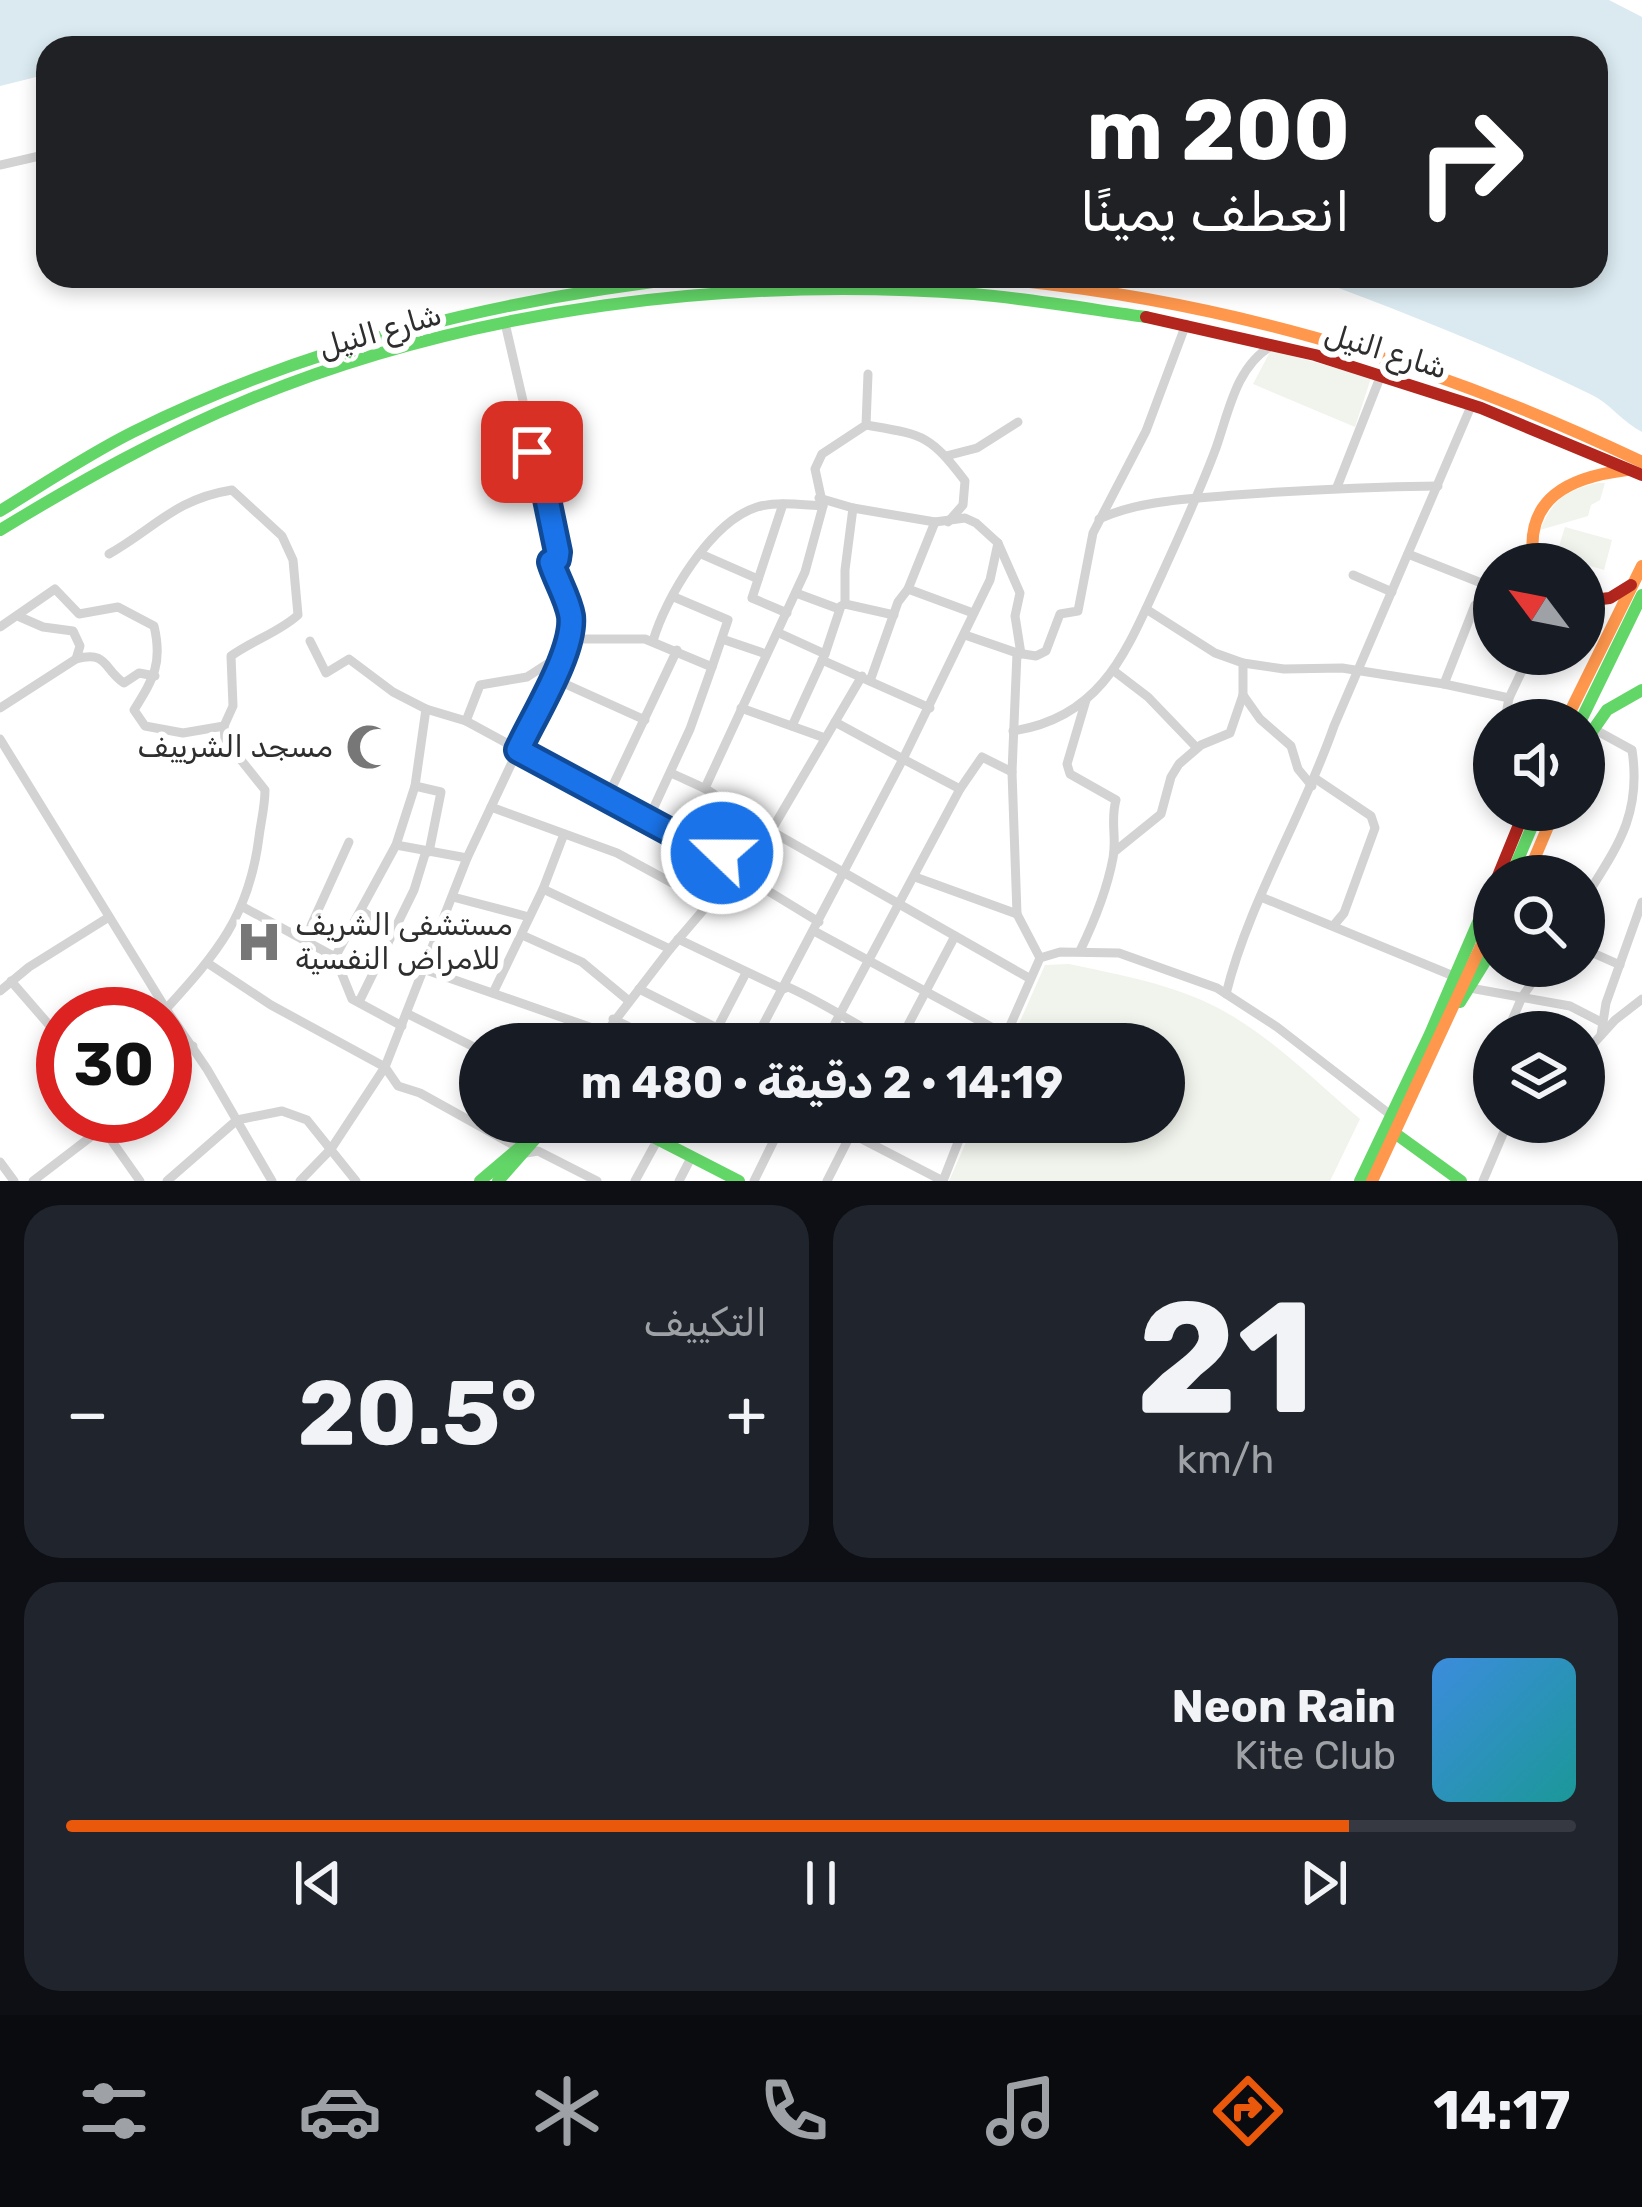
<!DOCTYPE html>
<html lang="ar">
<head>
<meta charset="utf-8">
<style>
  :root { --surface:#171b24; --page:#20242c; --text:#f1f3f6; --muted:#9ea1a6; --line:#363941; --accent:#ea580c }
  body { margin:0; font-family:Rubik,Vazirmatn,sans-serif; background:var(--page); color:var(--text); direction:rtl; height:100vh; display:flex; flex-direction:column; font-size:45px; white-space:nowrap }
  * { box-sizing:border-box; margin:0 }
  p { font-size:39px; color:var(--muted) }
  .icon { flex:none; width:66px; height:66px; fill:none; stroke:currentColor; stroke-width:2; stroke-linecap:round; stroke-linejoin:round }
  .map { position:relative; height:1181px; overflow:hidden; direction:ltr }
  .details { display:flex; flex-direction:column; gap:24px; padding:24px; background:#0d0f14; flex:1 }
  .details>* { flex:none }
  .guide { position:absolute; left:36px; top:36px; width:1572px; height:252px; border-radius:36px; box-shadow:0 6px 18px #0003; direction:rtl; background:#202124; color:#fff; overflow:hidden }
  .needle { width:78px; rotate:302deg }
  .tools { position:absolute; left:1473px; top:543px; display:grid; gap:24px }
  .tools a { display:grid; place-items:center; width:132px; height:132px; border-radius:50%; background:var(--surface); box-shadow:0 6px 18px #0003; font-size:60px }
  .speed { position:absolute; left:36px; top:987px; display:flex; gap:24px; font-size:60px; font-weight:700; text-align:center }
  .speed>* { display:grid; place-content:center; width:156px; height:156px; border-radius:50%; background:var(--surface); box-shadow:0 6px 18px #0003; line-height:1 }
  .speed .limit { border:18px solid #d22; background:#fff; color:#111 }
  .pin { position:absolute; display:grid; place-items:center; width:102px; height:102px; color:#fff; margin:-51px; border-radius:24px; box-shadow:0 6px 18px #0006 }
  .me { position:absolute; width:132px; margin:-66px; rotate:292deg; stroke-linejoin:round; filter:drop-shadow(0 0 9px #0008) }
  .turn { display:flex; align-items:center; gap:42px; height:252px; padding:0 60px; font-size:54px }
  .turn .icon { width:156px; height:156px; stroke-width:2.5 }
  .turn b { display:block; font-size:84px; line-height:102px }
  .big { font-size:90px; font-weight:700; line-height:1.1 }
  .details .tile { flex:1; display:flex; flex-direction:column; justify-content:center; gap:18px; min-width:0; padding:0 42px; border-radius:36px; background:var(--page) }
  .details .dial { align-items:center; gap:0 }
  .dial b { font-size:156px; line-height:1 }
  .song { display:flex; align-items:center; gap:36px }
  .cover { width:144px; height:144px; border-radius:18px; background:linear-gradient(135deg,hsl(210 70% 55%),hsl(180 70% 35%)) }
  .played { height:12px; border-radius:6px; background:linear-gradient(90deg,var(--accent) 85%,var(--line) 85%) }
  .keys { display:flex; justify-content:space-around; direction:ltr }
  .heat { display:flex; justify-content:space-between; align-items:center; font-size:66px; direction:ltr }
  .details .tiles { flex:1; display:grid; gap:24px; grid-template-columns:1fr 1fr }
  .tile:last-child { grid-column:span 2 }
  .trip { position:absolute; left:459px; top:1023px; width:726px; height:120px; border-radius:60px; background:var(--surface); box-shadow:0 6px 18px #0003; font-weight:700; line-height:120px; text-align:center; direction:rtl }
  .dock { display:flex; height:192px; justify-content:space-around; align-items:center; background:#090b0e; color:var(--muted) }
  .dock .icon { width:84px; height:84px }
  .dock .on { color:var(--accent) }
  .dock b { font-size:54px; color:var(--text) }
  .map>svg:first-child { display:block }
</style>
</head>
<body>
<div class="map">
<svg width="1642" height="1181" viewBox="0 0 1642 1181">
  <rect width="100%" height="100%" fill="#fff"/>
  <g fill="#f1f4ec">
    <polygon points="1271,350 1371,378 1355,427 1253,384"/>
    <path d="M1597,483H1605L1600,500L1591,505L1588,516L1540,530C1553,500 1564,491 1597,483Z"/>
    <polygon points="1565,527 1612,540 1604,570 1556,556"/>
    <path d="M1069,964C1120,975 1173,984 1220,1009C1272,1037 1315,1081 1360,1119L1330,1181H949L975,1122H1164V1044H1010L1045,965Z"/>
  </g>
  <path fill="#daeaf0" d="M0,0H1609L1642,17V432C1622,422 1610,403 1590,394C1498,349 1403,312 1307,276H1596V48H48V74L0,86Z"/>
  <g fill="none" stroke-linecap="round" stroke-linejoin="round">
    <g stroke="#d3d3d3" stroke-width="9">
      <polyline points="0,165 48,154"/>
      <path d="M866,425C924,435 929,434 965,481L963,505L948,522"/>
      <polyline points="946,456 977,448 1018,422"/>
      <polyline points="1337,487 1381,375"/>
      <polyline points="819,498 853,508 935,522 965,518 976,523 998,543 1020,593 1015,616 1021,654"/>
      <polyline points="783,504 752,598 787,613"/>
      <path d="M1099,519C1140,500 1191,499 1235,495C1303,490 1370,487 1438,486"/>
      <path d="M109,554C155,528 175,499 232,490L282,536L293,560L298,615C278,633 253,640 231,656L233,706L224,726"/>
      <polyline points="701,554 758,579"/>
      <polyline points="1408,554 1494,588"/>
      <polyline points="1353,575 1392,592"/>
      <polyline points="908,589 973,613"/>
      <polyline points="796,593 839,609"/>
      <polyline points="674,597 728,620 712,667"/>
      <polyline points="845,604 845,570 853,508"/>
      <polyline points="1146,609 1215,653 1243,663 1284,669 1342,668 1444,684 1509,698 1505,720"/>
      <path d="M20,617L43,627L73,631L80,646L76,659C108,650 103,669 124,683L139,673L155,676"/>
      <path d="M0,627L55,589L79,614L118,607L154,626C163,664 153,679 134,710L145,726L183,733L224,726L225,740L265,790C265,806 261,821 259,837C249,916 217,953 166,1009"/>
      <polyline points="779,633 825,654"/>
      <polyline points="965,635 1017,653"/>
      <polyline points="567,639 645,639 712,667 690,729 648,820"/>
      <polyline points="722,639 766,654"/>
      <polyline points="310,641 326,673 349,659 393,692 426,709 466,721 711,854 722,853 737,872 819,922"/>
      <path d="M653,641C665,599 710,522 757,507C778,501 802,505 823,506"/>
      <polyline points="822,660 930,708"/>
      <polyline points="1114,671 1148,697 1197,748"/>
      <polyline points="552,678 645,720"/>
      <polyline points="870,681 898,602 908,589 935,522"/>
      <polyline points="1444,684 1475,605"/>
      <polyline points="1243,695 1260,719 1291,746 1298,769 1312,786"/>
      <polyline points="1509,698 1530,654"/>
      <polyline points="0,708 76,659"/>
      <polyline points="741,708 825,738"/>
      <polyline points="466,721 480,685 527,677 558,657"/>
      <polyline points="792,726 825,654 841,606 845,604 894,615"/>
      <path d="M1013,731C1104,717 1127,649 1162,574C1181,532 1200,491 1216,448C1229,411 1236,367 1271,346"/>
      <polyline points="0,739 166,1009 207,1069 272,1181"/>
      <path d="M671,773C723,797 731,793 722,853"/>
      <polyline points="1316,779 1371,816 1375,828 1344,913 1334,925"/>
      <polyline points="415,786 441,792 429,852"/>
      <polyline points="705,788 805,572 823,506 815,469 822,454 866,425 868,374"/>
      <polyline points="960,789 982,757 1012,772"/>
      <polyline points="607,798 677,650"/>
      <polyline points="491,807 617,853 709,903"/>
      <polyline points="771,831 1029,978"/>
      <polyline points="396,845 467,858"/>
      <polyline points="1114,852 1161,814 1171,777 1179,764 1201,745 1230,733 1243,695 1243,663"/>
      <polyline points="915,877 1017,914"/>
      <polyline points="543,889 670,949"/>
      <polyline points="453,897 529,917"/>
      <polyline points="1261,897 1456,977"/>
      <path d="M1584,900C1616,848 1642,816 1632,750L1592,728"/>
      <polyline points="243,907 335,957 352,999 402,1026"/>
      <polyline points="362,911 393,932"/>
      <polyline points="814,931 1006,1035"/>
      <polyline points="522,935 582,962 629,1001"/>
      <path d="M678,939L783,989L788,987C826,1004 855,1024 891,1044"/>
      <polyline points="304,941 349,842"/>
      <polyline points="1584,949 1620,965"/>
      <path d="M1080,951C1094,922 1107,890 1113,858C1117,837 1110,821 1116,800L1070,774L1067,764L1086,700"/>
      <polyline points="335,957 396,845 415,786 426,709"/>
      <polyline points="1040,958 1017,914 1012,772 1017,653 1036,656 1046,651 1060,614 1078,611 1093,533 1146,431 1186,324"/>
      <polyline points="209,964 271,1005 385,1067 398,1086 420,1093 519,1148"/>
      <polyline points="426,970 604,1032"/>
      <polyline points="11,981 63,1041"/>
      <polyline points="1470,988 1570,1006 1603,1023"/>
      <polyline points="639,989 717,1028"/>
      <polyline points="0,991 29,967 109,917"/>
      <polyline points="493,993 543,889 564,834"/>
      <path d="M1226,994C1249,901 1303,816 1334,726L1472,404"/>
      <polyline points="359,1002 414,890 426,851"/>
      <polyline points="408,1014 480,1050"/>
      <polyline points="613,1019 664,1044"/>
      <polyline points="1507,1032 1522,997 1544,966"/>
      <polyline points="1601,1035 1606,1003 1642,902"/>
      <polyline points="597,1044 670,949 771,831 862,676"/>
      <polyline points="709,1044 746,973"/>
      <polyline points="753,1044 903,759 835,722"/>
      <polyline points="824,1044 960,789 903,759 990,580 998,543"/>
      <polyline points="898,1044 955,936"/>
      <polyline points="1002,1044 1040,958 1060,952 1119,953 1217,988 1277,1027 1392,1116"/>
      <polyline points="1584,1054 1615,1020 1642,999"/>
      <polyline points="1494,1062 1491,1076 1494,1081"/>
      <polyline points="165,1072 193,1046"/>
      <polyline points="829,1122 943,1181 966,1122"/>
      <polyline points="104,1130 140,1181"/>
      <polyline points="526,1153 538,1151 597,1181"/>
      <polyline points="0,1162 14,1181"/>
      <polyline points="33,1181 118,1116"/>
      <polyline points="167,1181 237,1120 282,1111 307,1120 356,1181"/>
      <polyline points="300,1181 331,1149 385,1067 467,858 563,654 571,615 551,562 557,559 558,552 505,323"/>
      <polyline points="635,1181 658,1139"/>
      <polyline points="679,1181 692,1156"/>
      <polyline points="754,1181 783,1122"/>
      <polyline points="827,1181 857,1122"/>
      <polyline points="1483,1181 1508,1122"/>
    </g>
    <g stroke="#63d668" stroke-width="12">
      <path d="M0,511C44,484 87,455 133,432C313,343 504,298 702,276"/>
      <path d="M0,530C81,481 162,435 250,399C473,307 734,276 974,294C1031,299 1089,309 1146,317"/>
      <polyline points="1581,720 1642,595"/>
      <polyline points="1584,743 1607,710 1642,690"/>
      <polyline points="1511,876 1539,810"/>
      <polyline points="1460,1002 1494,947"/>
      <polyline points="624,1122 739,1181"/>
      <polyline points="1396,1134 1461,1181"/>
      <polyline points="480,1181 519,1148 540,1122"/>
      <polyline points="498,1181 550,1122"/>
      <polyline points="1360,1181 1430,1034 1494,885"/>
    </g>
    <g stroke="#ff974d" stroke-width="12">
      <path d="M970,276C1211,296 1424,358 1642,462"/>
      <path d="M1534,564C1523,498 1569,477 1627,470"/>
      <polyline points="1566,720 1642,566"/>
      <polyline points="1527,876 1555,810"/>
      <polyline points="1372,1181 1494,918"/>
    </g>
    <g stroke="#b3261e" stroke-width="12">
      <polyline points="1146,317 1315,355 1481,408 1642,475"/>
      <polyline points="1584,601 1610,598 1631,585"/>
      <polyline points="1498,876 1525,810"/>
    </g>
  </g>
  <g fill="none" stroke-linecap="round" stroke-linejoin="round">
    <g stroke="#114b97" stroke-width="30">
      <path id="route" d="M532,452L543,480L558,552L557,559L551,562C556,579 568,598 571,616C575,651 533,717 518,750L711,854L722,853"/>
    </g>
    <use href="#route" stroke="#1a73e8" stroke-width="21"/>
  </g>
  <defs>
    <g id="mosque-bare" transform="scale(3.6)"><path d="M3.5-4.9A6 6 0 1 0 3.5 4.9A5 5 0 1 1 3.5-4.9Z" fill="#777" stroke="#fff" stroke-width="2.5" paint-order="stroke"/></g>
    <g id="hospital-bare" transform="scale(3.6)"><path d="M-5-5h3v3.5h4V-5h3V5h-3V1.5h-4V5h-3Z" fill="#777" stroke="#fff" stroke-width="2.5" paint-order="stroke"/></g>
  </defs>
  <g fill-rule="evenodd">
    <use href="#mosque-bare" x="369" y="747"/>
    <use href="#hospital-bare" x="259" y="942"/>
  </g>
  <g text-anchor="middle" stroke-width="12" stroke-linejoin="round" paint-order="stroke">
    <g font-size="30" fill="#2e2e2e" stroke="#fff">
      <text transform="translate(380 331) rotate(-16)" y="10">شارع النيل</text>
      <text transform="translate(1386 351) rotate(17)" y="10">شارع النيل</text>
    </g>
    <g font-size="30" fill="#2e2e2e" stroke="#fff" text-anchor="end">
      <text x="333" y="757">مسجد الشرييف</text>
      <text x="295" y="935" text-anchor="start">مستشفى الشريف<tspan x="295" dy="34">للامراض النفسية</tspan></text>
    </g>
  </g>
</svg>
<div class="tools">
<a><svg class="needle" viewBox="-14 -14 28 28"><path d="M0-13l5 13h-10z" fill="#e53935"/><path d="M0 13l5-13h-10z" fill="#9ea1a6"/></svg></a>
<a><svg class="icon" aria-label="sound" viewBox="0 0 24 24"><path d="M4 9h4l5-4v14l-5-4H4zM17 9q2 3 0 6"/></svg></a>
<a><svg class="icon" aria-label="search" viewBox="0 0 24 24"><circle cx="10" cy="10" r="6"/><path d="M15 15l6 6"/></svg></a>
<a><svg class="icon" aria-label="layers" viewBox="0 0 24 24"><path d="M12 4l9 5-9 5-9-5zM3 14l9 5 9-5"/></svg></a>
</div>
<div class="speed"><div class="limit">30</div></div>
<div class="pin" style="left:532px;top:452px;background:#d93025"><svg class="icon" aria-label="arrive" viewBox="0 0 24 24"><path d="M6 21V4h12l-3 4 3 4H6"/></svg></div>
<svg class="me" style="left:722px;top:853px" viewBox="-20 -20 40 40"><circle r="17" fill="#1a73e8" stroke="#fff" stroke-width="3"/><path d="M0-11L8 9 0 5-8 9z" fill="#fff"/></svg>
<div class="trip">14:19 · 2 دقيقة · 480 m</div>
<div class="guide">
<div class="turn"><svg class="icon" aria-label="right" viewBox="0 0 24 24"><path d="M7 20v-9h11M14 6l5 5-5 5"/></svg><div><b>200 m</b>انعطف يمينًا</div></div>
</div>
</div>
<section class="details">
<div class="tiles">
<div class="tile dial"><b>21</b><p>km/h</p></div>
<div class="tile"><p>التكييف</p>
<div class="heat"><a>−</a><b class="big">20.5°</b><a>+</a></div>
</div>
<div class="tile">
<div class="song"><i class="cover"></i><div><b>Neon Rain</b><p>Kite Club</p></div></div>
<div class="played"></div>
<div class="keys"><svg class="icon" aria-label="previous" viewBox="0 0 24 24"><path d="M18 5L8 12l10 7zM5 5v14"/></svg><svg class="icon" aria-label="pause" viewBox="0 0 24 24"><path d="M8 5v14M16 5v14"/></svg><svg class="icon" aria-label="next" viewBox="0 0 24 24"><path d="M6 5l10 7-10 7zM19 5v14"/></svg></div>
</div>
</div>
</section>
<nav class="dock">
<b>14:17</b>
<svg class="icon on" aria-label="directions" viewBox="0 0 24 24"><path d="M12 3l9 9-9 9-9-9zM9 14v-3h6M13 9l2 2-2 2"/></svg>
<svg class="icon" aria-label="music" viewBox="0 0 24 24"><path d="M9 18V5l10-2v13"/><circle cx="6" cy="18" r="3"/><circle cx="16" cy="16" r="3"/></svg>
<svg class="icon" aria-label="phone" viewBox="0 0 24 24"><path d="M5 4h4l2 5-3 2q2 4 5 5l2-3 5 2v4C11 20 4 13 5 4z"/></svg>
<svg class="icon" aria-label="climate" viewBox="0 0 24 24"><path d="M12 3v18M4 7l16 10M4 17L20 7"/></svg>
<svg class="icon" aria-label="car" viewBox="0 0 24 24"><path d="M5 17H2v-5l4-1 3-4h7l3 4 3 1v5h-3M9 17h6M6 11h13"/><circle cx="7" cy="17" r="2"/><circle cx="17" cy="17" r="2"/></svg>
<svg class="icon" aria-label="filters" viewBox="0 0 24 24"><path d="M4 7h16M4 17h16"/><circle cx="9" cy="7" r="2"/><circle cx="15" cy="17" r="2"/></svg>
</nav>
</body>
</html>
